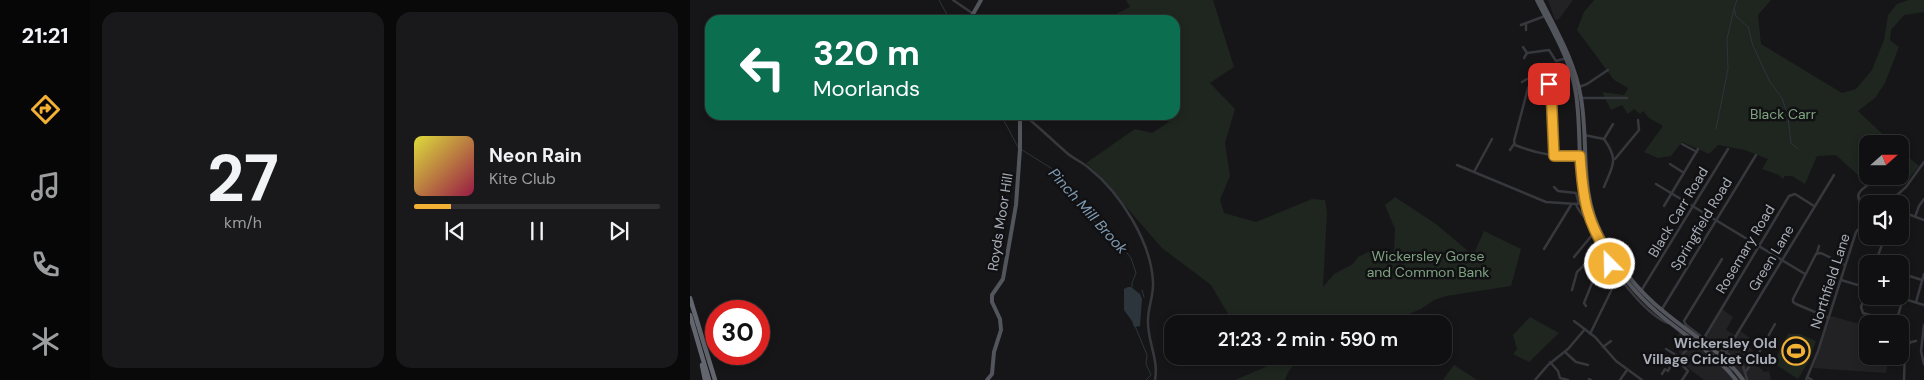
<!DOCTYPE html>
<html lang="en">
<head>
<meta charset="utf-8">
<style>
  :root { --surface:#101012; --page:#19191b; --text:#f1f3f6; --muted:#9c9d9f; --line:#303032; --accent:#f2b134 }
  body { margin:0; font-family:"DM Sans",sans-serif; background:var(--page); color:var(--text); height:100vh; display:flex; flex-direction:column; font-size:19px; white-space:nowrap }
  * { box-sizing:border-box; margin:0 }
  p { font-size:16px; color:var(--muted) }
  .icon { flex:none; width:28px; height:28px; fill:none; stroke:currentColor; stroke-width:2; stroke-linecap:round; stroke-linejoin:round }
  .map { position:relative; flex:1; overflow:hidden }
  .panel { display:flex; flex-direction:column; gap:12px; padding:12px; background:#09090a; width:600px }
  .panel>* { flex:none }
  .hud { position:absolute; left:15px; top:15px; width:475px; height:105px; border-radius:15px; box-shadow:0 2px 8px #0003,0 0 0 1px var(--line); background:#0b6e4f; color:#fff; overflow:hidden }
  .needle { width:32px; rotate:69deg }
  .controls { position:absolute; left:1169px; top:135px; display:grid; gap:10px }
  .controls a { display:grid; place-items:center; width:50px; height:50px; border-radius:10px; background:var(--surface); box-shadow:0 2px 8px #0003,0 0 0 1px var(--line); font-size:25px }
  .speed { position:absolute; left:15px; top:300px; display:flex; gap:10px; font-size:25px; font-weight:700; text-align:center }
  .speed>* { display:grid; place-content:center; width:65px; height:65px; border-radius:50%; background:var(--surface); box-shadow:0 2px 8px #0003,0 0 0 1px var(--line); line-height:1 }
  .speed .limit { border:8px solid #d22; background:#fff; color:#111 }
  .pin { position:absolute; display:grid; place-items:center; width:42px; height:42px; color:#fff; margin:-21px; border-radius:10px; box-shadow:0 2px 8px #0006 }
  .me { position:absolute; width:55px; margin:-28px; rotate:337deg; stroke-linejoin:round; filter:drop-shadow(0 0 4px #0008) }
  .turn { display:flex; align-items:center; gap:18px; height:105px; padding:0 25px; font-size:22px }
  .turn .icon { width:65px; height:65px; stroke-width:2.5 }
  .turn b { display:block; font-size:35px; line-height:42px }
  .panel .tile { flex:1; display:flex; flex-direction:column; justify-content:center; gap:8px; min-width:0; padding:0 18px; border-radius:15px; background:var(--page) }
  .panel .dial { align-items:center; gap:0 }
  .dial b { font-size:65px; line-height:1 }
  .song { display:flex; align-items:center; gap:15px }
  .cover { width:60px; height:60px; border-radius:8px; background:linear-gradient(135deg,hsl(60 70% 55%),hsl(340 70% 35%)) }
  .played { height:5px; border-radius:2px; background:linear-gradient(90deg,var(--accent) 15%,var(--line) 15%) }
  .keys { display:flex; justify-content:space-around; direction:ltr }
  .panel .tiles { flex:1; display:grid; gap:12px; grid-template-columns:repeat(2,1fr) }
  .trip { position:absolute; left:474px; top:315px; width:288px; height:50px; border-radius:15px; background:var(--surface); box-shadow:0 2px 8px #0003,0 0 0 1px var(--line); font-weight:600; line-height:50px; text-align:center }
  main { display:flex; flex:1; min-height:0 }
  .dock { display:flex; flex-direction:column; width:90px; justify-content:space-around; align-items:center; background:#060607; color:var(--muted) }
  .dock .icon { width:35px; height:35px }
  .dock .active { color:var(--accent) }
  .dock b { font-size:22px; color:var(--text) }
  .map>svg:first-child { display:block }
</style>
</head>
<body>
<main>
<nav class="dock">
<b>21:21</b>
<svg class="icon active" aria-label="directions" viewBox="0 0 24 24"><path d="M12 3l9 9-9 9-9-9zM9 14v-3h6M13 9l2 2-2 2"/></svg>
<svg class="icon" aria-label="music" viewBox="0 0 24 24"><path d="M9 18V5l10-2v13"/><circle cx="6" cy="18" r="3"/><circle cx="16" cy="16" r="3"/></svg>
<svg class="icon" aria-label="phone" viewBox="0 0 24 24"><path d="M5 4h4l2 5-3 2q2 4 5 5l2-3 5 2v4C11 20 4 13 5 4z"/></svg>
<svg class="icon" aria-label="climate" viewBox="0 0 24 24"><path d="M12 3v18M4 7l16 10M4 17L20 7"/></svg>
</nav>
<section class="panel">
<div class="tiles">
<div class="tile dial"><b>27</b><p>km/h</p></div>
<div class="tile">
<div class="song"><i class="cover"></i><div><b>Neon Rain</b><p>Kite Club</p></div></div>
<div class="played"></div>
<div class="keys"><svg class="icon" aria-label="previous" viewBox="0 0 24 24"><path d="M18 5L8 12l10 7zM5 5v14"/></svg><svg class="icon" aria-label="pause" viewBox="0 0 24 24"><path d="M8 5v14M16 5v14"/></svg><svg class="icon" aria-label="next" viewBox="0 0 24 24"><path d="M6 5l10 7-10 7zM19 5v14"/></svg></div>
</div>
</div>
</section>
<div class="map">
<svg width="1234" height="380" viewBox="0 0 1234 380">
  <rect width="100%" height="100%" fill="#161618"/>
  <g fill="#222225">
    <polygon points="858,0 883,0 869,19 865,20"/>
    <polygon points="1032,309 1043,317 1036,330 1046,336 1049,330 1060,338 1056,344 1063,351 1055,362 1058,369 1064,362 1074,372 1079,371 1081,380 1014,380 993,364 992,359 994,356 988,352 990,348 983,344 995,322 1014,338"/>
    <polygon points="1141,316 1177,326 1178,356 1199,356 1196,373 1123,368"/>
  </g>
  <g fill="#1e261f">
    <polygon points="436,0 523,0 544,67 520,83 545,109 535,143 540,176 530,200 534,213 566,222 622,199 635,200 637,212 633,287 644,274 663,264 668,257 678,252 704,251 705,229 695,205 705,197 746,224 778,251 785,251 794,231 831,249 821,286 756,296 744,300 731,309 719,314 687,324 544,324 521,285 472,248 404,170 396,163 445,129 462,133 479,122 476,115 485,115 485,20 429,20 426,14 440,7"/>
    <polygon points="904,0 1081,0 1068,15 1071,44 1152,93 1166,89 1182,70 1194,40 1198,15 1207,4 1219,0 1234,0 1234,12 1214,15 1201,30 1200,40 1209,47 1195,83 1185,98 1168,111 1203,144 1178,144 1177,174 1171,178 1146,155 1127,156 1115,184 1102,176 1095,176 1093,179 1089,175 1072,169 1078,159 1055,150 1028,145 1019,154 992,142 981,156 968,158 954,152 973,126 959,118 953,111 950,114 944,109 938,114 932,105 921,110 912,92 934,95 938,88 924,80 887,30 894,12"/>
    <polygon points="1210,150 1229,166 1220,177 1209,187 1194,176 1210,176"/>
    <polygon points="840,317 869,333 839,362 823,354 827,349 823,335"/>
    <polygon points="1098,334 1110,334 1126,341 1118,362 1108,379 1088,366 1085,360"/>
    <path d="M576,356H614C604,363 599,369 595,380H545L580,365Z"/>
    <polygon points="764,365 787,380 753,380"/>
  </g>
  <polygon fill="#2c353c" points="438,287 441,287 450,294 452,299 450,326 444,327 442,321 434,310 434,289"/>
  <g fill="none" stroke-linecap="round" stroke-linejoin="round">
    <g stroke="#2c353c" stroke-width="1">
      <polyline points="249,0 260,20"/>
      <polyline points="1047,0 1044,8 1046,16 1058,27 1063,46 1080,82 1092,98 1098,117 1101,143 1108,149"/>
      <polyline points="311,115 329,149"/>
      <polyline points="1026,129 1038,69 1037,39 1044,9"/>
      <polyline points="332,150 361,168 414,233 434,249 441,258 446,273 442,283 442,287"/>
      <polyline points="452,290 454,297"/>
      <polyline points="445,326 457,355 456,364 461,375 456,380"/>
    </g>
    <g stroke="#37383d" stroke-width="2.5">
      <polyline points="263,0 282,13"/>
      <polyline points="836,23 836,30"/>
      <polyline points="831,25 855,16"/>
      <polyline points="833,47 837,53 859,50 866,61 877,58"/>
      <polyline points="834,58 837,53"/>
      <polyline points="861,79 867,81"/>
      <polyline points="832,82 837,79"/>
      <polyline points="889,87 897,84 918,70"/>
      <polyline points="891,98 937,98"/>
      <path d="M334,115C349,127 362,140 377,153C384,159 392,162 399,168C430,193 461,241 463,282C464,295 458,307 458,320C457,341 469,359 465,380"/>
      <path d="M894,135L914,139C929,160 923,165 914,187"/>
      <polyline points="914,139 923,124"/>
      <polyline points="992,144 1007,152"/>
      <polyline points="820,150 824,144"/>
      <path d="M864,156L861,86L858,84H841L838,88L824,141L825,145C850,155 864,156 890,156L894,151"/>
      <polyline points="925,159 949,130 948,120"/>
      <polyline points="980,164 994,173"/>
      <polyline points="767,165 856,202 886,204"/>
      <polyline points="784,172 802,139"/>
      <polyline points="966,184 1115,274"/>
      <polyline points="864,187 868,191 886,193 889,204"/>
      <path d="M894,202L886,204C888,211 891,212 895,218C903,231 907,251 921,259L902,283L894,303L896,306"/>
      <polyline points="1197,204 1216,187 1234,162"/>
      <polyline points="974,206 1008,149"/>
      <path d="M1178,211C1162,196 1167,191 1183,182"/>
      <polyline points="1210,211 1234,220"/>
      <polyline points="1225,217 1229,206 1234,199"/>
      <polyline points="1210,218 1213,213"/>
      <polyline points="854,249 881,205"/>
      <polyline points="1127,253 1129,246"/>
      <polyline points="884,257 903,234"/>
      <polyline points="1032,259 994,321 996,325 1024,346 1049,360 1053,366 1057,379"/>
      <path d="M919,262C930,280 958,316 978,323"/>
      <polyline points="1185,264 1194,239"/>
      <polyline points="1210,268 1212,260"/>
      <polyline points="1210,273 1232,280"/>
      <polyline points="1151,280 1178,288"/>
      <polyline points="1178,287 1171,307 1173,313 1216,325"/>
      <polyline points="882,290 887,272 911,249"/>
      <polyline points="951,291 1038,149"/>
      <polyline points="1205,296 1234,305"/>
      <polyline points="1226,302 1234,274"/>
      <polyline points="972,309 1066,155"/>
      <polyline points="1139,318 1106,304 1103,302 1103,299 1126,254 1131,253 1155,265"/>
      <polyline points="884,321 905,337 926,361 952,380"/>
      <polyline points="1206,322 1213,299"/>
      <polyline points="1234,325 1231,351 1234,364"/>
      <polyline points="900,334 922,289"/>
      <polyline points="1014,338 1099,196 1105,194 1124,206"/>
      <polyline points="913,347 921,341"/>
      <polyline points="976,349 991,358"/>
      <polyline points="875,352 886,362 898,365"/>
      <polyline points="1036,352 1144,175"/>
      <polyline points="860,362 868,371 870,378 878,380"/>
      <polyline points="1056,371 1067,356 1085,324"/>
      <polyline points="1041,372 1039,367 1047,359"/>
      <polyline points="972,374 975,369 978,371 986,355"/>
      <polyline points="1117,377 1122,380"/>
      <polyline points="899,379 901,380"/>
      <polyline points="845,380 858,365 878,349 895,329"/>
      <polyline points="930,380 937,370"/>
      <path d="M992,380L998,371L990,363C991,354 999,344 1009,345"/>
      <polyline points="1116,380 1128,351 1166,232 1178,218"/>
      <polyline points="1214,380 1215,348 1221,342 1226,341"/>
    </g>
    <g stroke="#53555c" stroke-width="4">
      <path d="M847,0C862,30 881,60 886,94C893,139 884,187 904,229C921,263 945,295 974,318C999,338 1026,355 1046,380"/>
      <path d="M851,0C867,32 885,62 891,98C899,144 889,192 912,235C926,263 948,291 973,311C1000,334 1032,351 1053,380"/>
      <polyline points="285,20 283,14 291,0"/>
      <polyline points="297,380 302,374 304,352 311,330 310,319 302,302 302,295 313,279 326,205 330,149 330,115"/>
    </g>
    <g stroke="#63666e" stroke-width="4.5">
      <polyline points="0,298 25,380"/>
      <polyline points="0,315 19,380"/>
      <polyline points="12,365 15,380"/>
    </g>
  </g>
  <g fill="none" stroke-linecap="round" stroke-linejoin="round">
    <g stroke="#9d7322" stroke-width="12">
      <path id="route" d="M859,84L861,88L864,156H890C893,200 896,221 921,259L919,262L920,264"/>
    </g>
    <use href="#route" stroke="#f2b134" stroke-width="9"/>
  </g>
  <defs>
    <g id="stadium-ring" transform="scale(1.4375)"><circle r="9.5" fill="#111113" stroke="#f2b134" stroke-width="1.5"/><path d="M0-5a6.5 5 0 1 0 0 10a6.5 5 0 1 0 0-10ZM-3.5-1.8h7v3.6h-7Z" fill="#f2b134"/></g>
  </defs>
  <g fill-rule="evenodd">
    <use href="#stadium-ring" x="1106" y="351"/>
  </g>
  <g text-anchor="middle" stroke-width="5" stroke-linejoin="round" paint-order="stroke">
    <g font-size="14" fill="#7fa381" stroke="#111113">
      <text x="1093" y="119">Black Carr</text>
      <text x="738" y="261">Wickersley Gorse<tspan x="738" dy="16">and Common Bank</tspan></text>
    </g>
    <g font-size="14" fill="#a8adb8" stroke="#111113">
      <text transform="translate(988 212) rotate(-59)" y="5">Black Carr Road</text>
      <text transform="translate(310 222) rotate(-81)" y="5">Royds Moor Hill</text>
      <text transform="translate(1011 224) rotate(-59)" y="5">Springfield Road</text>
      <text transform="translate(1055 249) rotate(-59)" y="5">Rosemary Road</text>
      <text transform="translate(1081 258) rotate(-59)" y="5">Green Lane</text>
      <text transform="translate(1140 281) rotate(-72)" y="5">Northfield Lane</text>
    </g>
    <g font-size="14" font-weight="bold" fill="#a8adb8" stroke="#111113" text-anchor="end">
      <text x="1087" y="348">Wickersley Old<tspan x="1087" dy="16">Village Cricket Club</tspan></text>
    </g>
    <g font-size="15" font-style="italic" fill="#7f9bb3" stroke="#111113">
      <text transform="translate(398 211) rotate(48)" y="5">Pinch Mill Brook</text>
    </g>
  </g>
</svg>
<div class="controls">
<a><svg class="needle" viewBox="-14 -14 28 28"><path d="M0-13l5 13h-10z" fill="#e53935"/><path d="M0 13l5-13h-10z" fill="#9c9d9f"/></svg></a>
<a><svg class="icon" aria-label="sound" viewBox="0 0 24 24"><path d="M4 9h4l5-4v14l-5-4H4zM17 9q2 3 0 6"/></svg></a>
<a>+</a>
<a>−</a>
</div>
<div class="speed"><div class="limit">30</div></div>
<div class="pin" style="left:859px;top:84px;background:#d93025"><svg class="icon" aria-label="arrive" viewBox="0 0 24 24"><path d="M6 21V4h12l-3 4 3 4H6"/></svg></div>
<svg class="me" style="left:920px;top:264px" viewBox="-20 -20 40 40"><circle r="17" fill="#f2b134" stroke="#fff" stroke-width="3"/><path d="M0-11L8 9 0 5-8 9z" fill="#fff"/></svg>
<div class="trip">21:23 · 2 min · 590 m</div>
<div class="hud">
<div class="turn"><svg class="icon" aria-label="left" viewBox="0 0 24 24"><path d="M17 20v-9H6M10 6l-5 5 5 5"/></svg><div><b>320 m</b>Moorlands</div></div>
</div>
</div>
</main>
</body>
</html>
